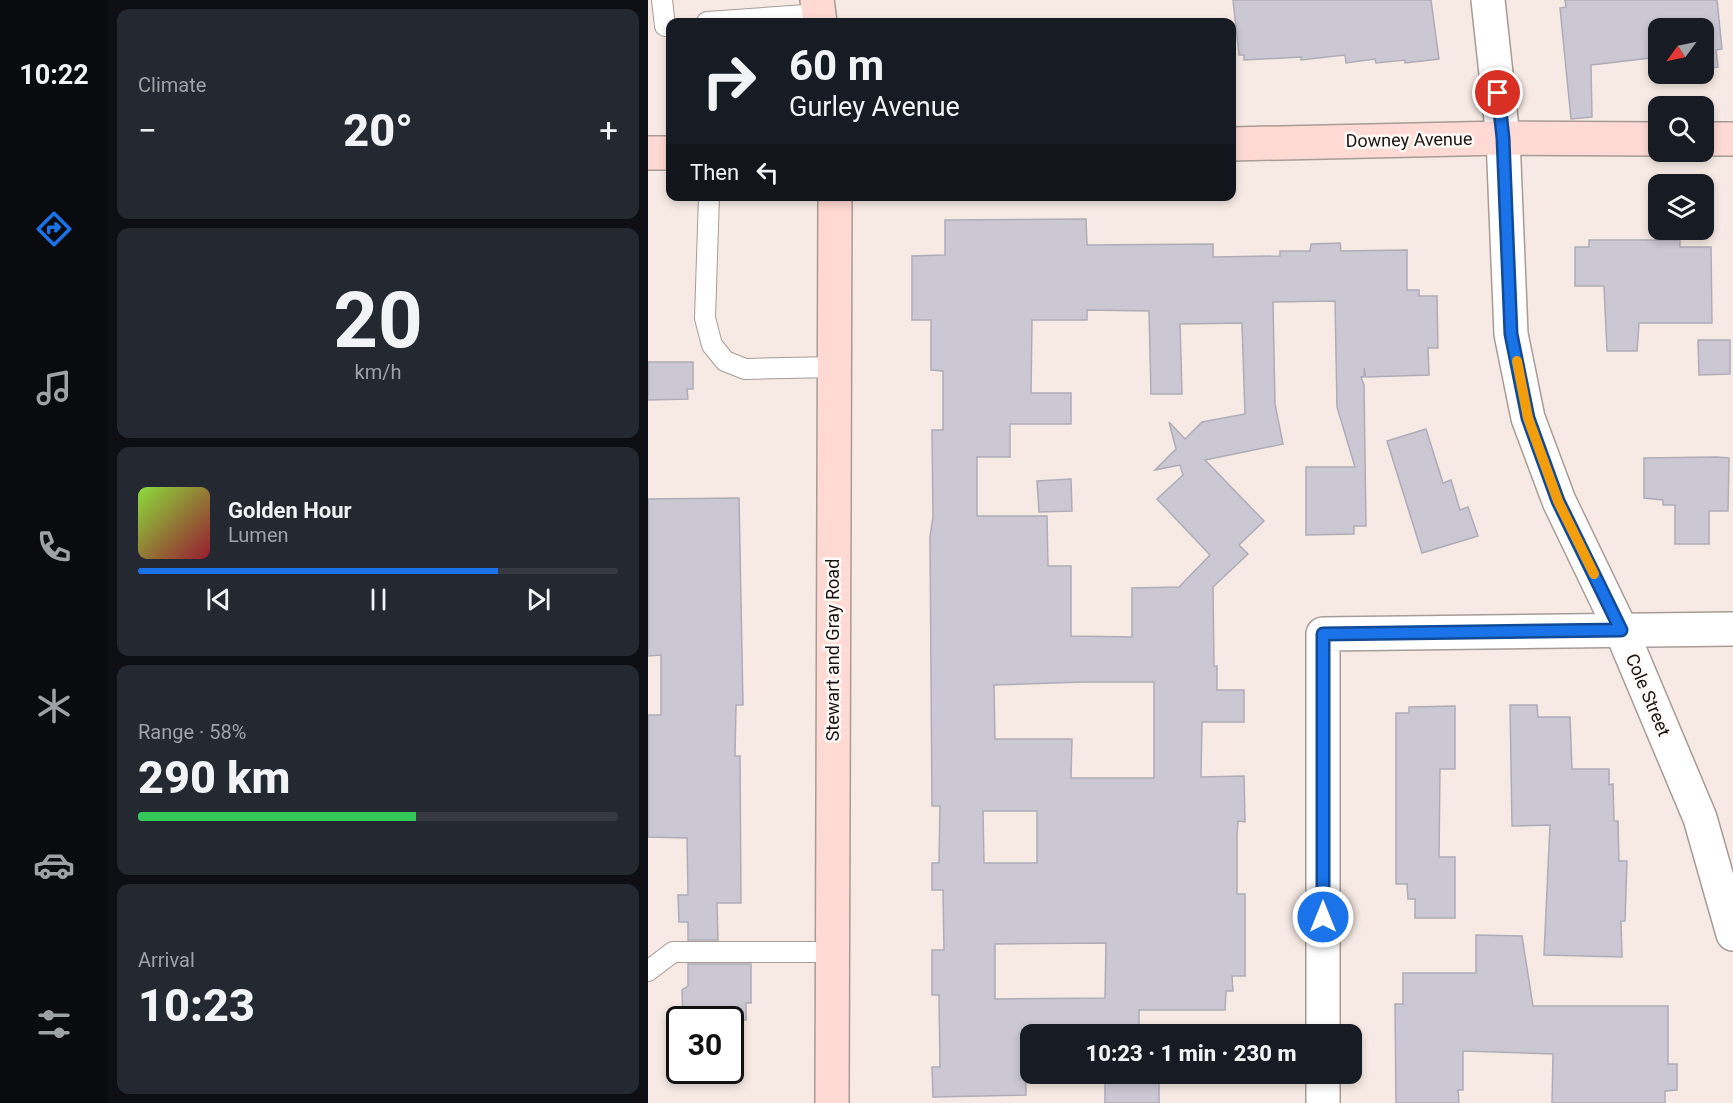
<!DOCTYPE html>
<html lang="en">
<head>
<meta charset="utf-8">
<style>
  :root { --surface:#171b24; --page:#242831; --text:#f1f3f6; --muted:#9ea1a6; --line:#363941; --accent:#1a73e8 }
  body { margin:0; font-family:Roboto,sans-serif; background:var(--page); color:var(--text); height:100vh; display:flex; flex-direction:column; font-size:22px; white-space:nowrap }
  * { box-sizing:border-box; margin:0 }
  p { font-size:20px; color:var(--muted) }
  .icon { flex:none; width:33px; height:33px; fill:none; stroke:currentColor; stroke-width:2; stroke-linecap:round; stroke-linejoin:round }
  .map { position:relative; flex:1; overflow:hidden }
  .side { display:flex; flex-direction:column; gap:9px; padding:9px; background:#0d0f14; width:540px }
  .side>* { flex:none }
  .banner { position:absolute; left:18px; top:18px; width:570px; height:183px; border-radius:12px; box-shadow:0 3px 9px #0003; background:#171b24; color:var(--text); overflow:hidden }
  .needle { width:39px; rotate:237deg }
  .fabs { position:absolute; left:1000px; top:18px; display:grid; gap:12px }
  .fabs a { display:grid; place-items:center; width:66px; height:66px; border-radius:12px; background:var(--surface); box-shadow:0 3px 9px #0003; font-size:30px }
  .speed { position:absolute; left:18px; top:1006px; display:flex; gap:12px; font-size:30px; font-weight:700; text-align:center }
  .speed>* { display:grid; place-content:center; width:78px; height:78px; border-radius:50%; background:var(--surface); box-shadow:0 3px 9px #0003; line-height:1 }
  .speed .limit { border:3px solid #111; border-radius:9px; background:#fff; color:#111 }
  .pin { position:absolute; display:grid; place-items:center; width:51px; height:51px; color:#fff; margin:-26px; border:3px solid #fff; border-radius:50%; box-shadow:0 2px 6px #0007 }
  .me { position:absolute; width:66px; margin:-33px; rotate:0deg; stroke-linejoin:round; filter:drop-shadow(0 0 4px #0008) }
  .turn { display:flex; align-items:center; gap:21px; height:126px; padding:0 24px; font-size:27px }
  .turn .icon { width:78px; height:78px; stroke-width:2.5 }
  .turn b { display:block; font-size:42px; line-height:51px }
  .then { display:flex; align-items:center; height:57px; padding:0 24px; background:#0003; gap:12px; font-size:22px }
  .big { font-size:45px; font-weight:800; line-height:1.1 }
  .side .card { flex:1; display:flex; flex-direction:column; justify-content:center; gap:9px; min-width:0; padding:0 21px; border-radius:12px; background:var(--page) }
  .side .dial { align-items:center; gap:0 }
  .dial b { font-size:78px; line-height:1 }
  .song { display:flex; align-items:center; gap:18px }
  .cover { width:72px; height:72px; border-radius:9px; background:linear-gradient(135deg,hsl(90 70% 55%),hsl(350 70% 35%)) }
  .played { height:6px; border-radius:3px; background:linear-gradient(90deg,var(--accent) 75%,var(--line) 75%) }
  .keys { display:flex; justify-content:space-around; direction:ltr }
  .heat { display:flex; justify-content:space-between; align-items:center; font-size:33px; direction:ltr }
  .charge { height:9px; border-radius:4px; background:linear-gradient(90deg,#34c759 58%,var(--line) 0) }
  .trip { position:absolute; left:372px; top:1024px; width:342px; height:60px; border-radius:12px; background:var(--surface); box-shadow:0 3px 9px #0003; font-weight:800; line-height:60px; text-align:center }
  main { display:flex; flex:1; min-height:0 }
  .tab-bar { display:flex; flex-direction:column; width:108px; justify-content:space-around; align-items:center; background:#090b0e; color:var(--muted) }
  .tab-bar .icon { width:42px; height:42px }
  .tab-bar .current { color:var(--accent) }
  .tab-bar b { font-size:27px; color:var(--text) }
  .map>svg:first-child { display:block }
</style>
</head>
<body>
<main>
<nav class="tab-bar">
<b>10:22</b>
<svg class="icon current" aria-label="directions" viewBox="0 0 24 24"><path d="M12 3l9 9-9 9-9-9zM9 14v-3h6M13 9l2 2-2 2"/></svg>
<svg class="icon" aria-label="music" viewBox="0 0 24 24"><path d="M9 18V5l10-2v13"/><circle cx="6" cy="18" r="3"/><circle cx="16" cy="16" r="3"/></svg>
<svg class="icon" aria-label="phone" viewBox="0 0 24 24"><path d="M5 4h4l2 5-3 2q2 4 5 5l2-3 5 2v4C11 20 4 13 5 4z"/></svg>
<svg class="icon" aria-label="climate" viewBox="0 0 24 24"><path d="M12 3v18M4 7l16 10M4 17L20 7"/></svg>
<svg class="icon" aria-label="car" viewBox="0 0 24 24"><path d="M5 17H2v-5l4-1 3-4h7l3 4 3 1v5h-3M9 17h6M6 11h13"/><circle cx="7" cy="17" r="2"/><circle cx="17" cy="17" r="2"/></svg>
<svg class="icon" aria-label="filters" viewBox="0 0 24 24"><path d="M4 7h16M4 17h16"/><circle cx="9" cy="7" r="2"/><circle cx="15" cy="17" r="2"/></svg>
</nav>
<section class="side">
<div class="card"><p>Climate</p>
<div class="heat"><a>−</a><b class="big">20°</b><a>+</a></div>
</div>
<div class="card dial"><b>20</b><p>km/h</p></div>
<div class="card">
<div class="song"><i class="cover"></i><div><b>Golden Hour</b><p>Lumen</p></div></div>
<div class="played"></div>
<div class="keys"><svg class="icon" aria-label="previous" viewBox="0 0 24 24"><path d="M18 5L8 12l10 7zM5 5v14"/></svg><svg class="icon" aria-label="pause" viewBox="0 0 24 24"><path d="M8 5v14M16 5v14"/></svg><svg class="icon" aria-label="next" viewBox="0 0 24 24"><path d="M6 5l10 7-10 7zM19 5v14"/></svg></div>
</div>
<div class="card"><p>Range · 58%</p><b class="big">290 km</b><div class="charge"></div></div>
<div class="card"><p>Arrival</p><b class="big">10:23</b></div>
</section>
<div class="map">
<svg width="1085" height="1103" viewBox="0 0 1085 1103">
  <rect width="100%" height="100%" fill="#f7eae4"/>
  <g fill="#cbc8d4" stroke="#aeacb7" stroke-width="1.5" fill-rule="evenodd">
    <polygon points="585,0 783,0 791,59 757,63 757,60 728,63 727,59 698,63 697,55 653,60 653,57 596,60 596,55 591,55"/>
    <polygon points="917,0 1069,0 1074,49 1068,50 1070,67 1056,69 1056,28 1011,28 1011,57 943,65 944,117 923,119 912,8 918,7"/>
    <path d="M438,219L439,245L565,244V257L632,256V251H662L663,244L692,243L693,251L759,250V290H771V296H789L790,348H780L781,375L718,377L716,368V377H713L716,385L718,526H706V534L658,535V467H707L689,407L687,301L625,302L627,404L635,444L557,460L616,521L591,545L600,554L565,587L566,666H569V690H596V722H554L553,777L596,776L597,822L590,821L589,835V894H597V976H584L585,991H578L577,1010H491V1035H456V1030L377,1029L378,1095L285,1097L284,1067H292L291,995H284V950H296L295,890H284V863H291L292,806H284L282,537L285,517L284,430H295V371L283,370V320H264V256L297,255V220ZM439,310L501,311L503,394H534L532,324L594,323L597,414L554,422L537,439L521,422L528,449L507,470L532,465L535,475L509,499L562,555L531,587L484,588V637L423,636V566H400L399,516H329V457H362V424H423V393H383L384,320H439ZM435,682H506V778H423L424,739H347L346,685ZM335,811H389V863H336ZM458,943L457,998L347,999V944Z"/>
    <polygon points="941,240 1032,240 1032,247 1063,247 1064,323 991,323 989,351 959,351 956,286 927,286 927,247 941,247"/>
    <polygon points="1050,340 1082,340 1082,374 1051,375"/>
    <polygon points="0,362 45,362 45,389 39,389 40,399 0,400"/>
    <polygon points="778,429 795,483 803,480 812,510 820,507 830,536 774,553 739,441"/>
    <polygon points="1069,457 1081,458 1080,511 1061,511 1061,544 1027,544 1027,505 1015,505 1015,500 996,498 996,458"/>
    <polygon points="423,479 424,511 391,512 389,481"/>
    <polygon points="91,498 95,705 88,705 87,756 92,756 93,903 69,903 70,940 40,940 40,922 31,922 30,895 40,895 39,838 0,837 0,715 13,715 13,655 0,656 0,499"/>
    <polygon points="862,705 889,705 890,717 922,717 924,769 961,769 961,785 965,784 966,821 970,821 971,861 979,861 977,921 973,921 974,957 896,955 902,825 864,826"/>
    <polygon points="807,706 807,769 792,769 791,857 807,857 807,918 767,918 767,899 760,899 759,884 748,884 748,713 761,713 761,707"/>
    <polygon points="828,935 874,936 885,1006 1020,1006 1020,1064 1029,1064 1029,1090 1017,1091 1017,1103 904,1103 905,1054 815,1051 815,1090 810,1090 811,1103 748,1103 747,1004 755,1004 755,973 828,973"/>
    <polygon points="40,964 103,964 103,1003 98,1003 98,1020 35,1020 34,990 40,986"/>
    <rect x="457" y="1074" width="54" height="29"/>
  </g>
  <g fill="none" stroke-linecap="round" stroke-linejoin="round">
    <g stroke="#a79b95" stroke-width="22">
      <g id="lane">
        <polyline points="14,0 17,26"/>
        <polyline points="59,22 171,14"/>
        <polyline points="61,196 57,318 64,345 77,361 97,369 186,367"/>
        <polyline points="0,971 25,952 183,952"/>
      </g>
    </g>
    <g stroke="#a79b95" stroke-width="36">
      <g id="street">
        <polyline points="840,0 855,138 863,334 880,418 911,501 973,630 1052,818 1085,934"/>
        <polyline points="675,1035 675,634 1085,629"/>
        <polyline points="675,1103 675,1074"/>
      </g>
    </g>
    <g stroke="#a79b95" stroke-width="36">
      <g id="secondary">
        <polyline points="169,0 172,22"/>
        <polyline points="1056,139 1085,139"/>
        <polyline points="584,144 855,138 1011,139"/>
        <polyline points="0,153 22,153"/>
        <polyline points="184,1103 187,196"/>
      </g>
    </g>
    <use href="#lane" stroke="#fff" stroke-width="20"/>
    <use href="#street" stroke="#fff" stroke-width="33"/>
    <use href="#secondary" stroke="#ffdad4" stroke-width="33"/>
  </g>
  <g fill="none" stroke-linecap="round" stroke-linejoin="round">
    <g stroke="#114b97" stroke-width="15">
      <polyline id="route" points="675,917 675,634 973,630 910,501 880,418 863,334 855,138 850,93"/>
    </g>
    <use href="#route" stroke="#1a73e8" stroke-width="10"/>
    <polyline stroke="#f59e0b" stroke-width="10" points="869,361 880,418 910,501 946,574"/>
  </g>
  <g text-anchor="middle" stroke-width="5" stroke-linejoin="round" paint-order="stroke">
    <g font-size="18" fill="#1a1513" stroke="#fffaf7">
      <text transform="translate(761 140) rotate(-1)" y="6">Downey Avenue</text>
      <text transform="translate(185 650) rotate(-90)" y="6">Stewart and Gray Road</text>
      <text transform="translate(1000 695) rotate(67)" y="6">Cole Street</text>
    </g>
  </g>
</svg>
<div class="fabs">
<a><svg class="needle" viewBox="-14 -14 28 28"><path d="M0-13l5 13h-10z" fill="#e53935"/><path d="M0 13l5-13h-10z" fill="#9ea1a6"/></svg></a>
<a><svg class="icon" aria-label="search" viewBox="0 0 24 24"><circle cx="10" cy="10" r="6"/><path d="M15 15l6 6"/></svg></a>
<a><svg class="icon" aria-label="layers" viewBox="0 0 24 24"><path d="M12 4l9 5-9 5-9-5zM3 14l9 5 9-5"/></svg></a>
</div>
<div class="speed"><div class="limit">30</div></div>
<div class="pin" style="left:850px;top:93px;background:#d93025"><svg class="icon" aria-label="arrive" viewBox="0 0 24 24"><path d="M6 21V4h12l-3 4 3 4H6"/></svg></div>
<svg class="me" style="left:675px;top:917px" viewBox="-20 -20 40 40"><circle r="17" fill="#1a73e8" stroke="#fff" stroke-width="3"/><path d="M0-11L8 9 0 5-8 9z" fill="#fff"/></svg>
<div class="trip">10:23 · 1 min · 230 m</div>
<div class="banner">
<div class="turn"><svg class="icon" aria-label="right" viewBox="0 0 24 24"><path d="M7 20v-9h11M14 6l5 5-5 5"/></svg><div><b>60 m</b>Gurley Avenue</div></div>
<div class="then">Then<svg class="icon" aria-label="left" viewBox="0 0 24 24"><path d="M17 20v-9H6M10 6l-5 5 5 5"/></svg></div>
</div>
</div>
</main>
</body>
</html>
